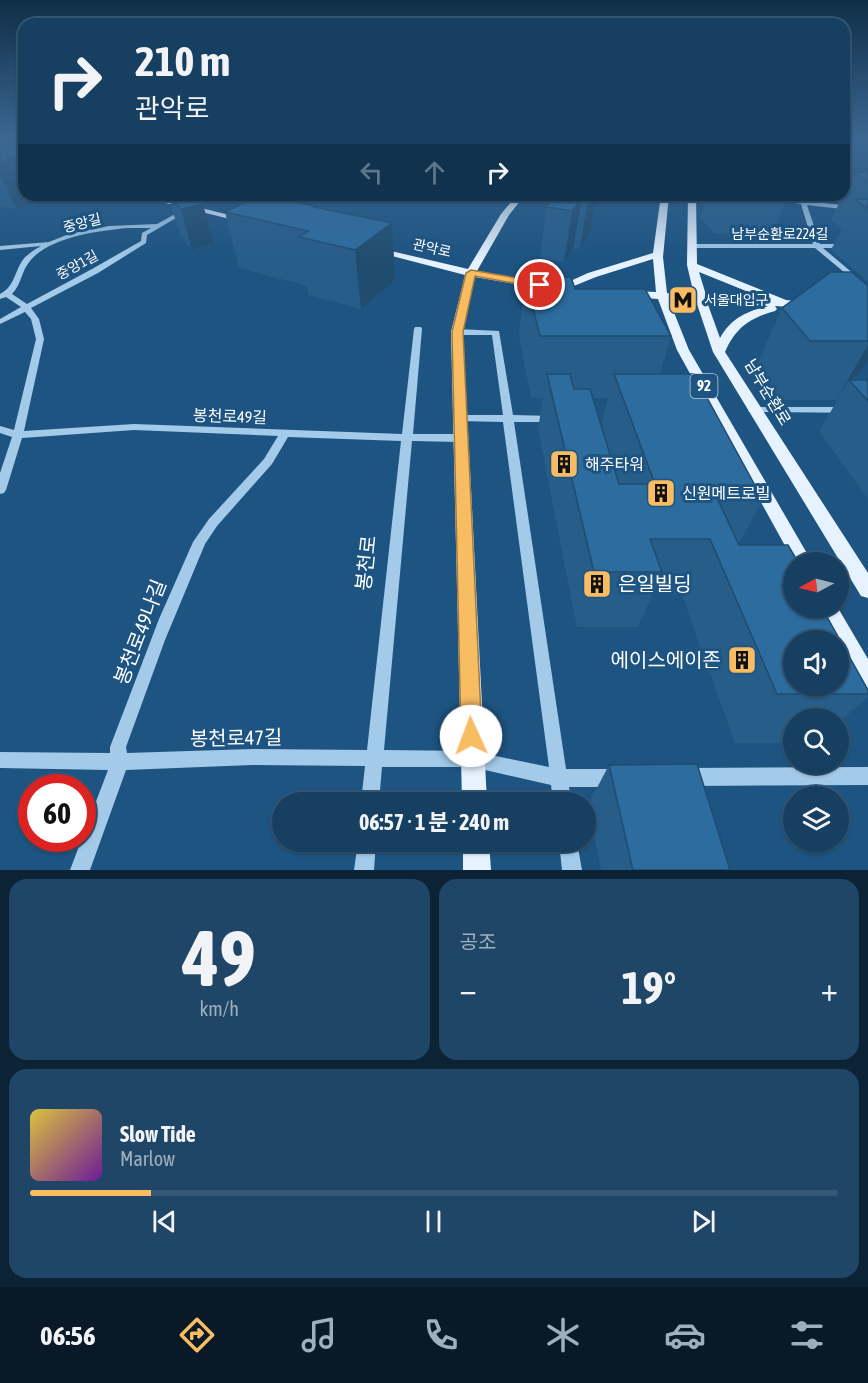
<!DOCTYPE html>
<html lang="ko">
<head>
<meta charset="utf-8">
<style>
  :root { --surface:#163f61; --page:#1f4667; --text:#f1f3f6; --muted:#9eafbd; --line:#355876; --accent:#f8bc62 }
  body { margin:0; font-family:"Asap Condensed","Noto Sans KR",sans-serif; background:var(--page); color:var(--text); height:100vh; display:flex; flex-direction:column; font-size:22px; white-space:nowrap }
  * { box-sizing:border-box; margin:0 }
  p { font-size:20px; color:var(--muted) }
  .icon { flex:none; width:33px; height:33px; fill:none; stroke:currentColor; stroke-width:2; stroke-linecap:round; stroke-linejoin:round }
  .map { position:relative; height:870px; overflow:hidden }
  .side { display:flex; flex-direction:column; gap:9px; padding:9px; background:#0c2335; flex:1 }
  .side>* { flex:none }
  .guide { position:absolute; left:18px; top:18px; width:832px; height:183px; border-radius:18px; box-shadow:0 2px 4px #0004,0 0 0 2px var(--line); background:#163f61; color:var(--text); overflow:hidden }
  .needle { width:39px; rotate:263deg }
  .controls { position:absolute; left:783px; top:552px; display:grid; gap:12px }
  .controls a { display:grid; place-items:center; width:66px; height:66px; border-radius:50%; background:var(--surface); box-shadow:0 2px 4px #0004,0 0 0 2px var(--line); font-size:30px }
  .speed { position:absolute; left:18px; top:774px; display:flex; gap:12px; font-size:30px; font-weight:700; text-align:center }
  .speed>* { display:grid; place-content:center; width:78px; height:78px; border-radius:50%; background:var(--surface); box-shadow:0 2px 4px #0004,0 0 0 2px var(--line); line-height:1 }
  .speed .limit { border:9px solid #d22; background:#fff; color:#111 }
  .pin { position:absolute; display:grid; place-items:center; width:51px; height:51px; color:#fff; margin:-26px; border:3px solid #fff; border-radius:50%; box-shadow:0 2px 6px #0007 }
  .me { position:absolute; width:66px; margin:-33px; rotate:358deg; stroke-linejoin:round; filter:drop-shadow(0 0 4px #0008) }
  .turn { display:flex; align-items:center; gap:21px; height:126px; padding:0 18px; font-size:27px }
  .turn .icon { width:78px; height:78px; stroke-width:2.5 }
  .turn b { display:block; font-size:42px; line-height:51px }
  .lanes { display:flex; align-items:center; height:57px; padding:0 18px; background:#0003; justify-content:center; gap:30px; direction:ltr }
  .lanes .off { opacity:.35 }
  .big { font-size:45px; font-weight:700; line-height:1.1 }
  .side .card { flex:1; display:flex; flex-direction:column; justify-content:center; gap:9px; min-width:0; padding:0 21px; border-radius:18px; background:var(--page) }
  .side .dial { align-items:center; gap:0 }
  .dial b { font-size:78px; line-height:1 }
  .song { display:flex; align-items:center; gap:18px }
  .cover { width:72px; height:72px; border-radius:9px; background:linear-gradient(135deg,hsl(50 70% 55%),hsl(280 70% 35%)) }
  .played { height:6px; border-radius:3px; background:linear-gradient(90deg,var(--accent) 15%,var(--line) 15%) }
  .keys { display:flex; justify-content:space-around; direction:ltr }
  .heat { display:flex; justify-content:space-between; align-items:center; font-size:33px; direction:ltr }
  .side .tiles { flex:1; display:grid; gap:9px; grid-template-columns:1fr 1fr }
  .card:last-child { grid-column:span 2 }
  .trip { position:absolute; left:272px; top:792px; width:324px; height:60px; border-radius:30px; background:var(--surface); box-shadow:0 2px 4px #0004,0 0 0 2px var(--line); font-weight:700; line-height:60px; text-align:center }
  .dock { display:flex; height:96px; justify-content:space-around; align-items:center; background:#091927; color:var(--muted) }
  .dock .icon { width:42px; height:42px }
  .dock .on { color:var(--accent) }
  .dock b { font-size:27px; color:var(--text) }
  .map>svg:first-child { display:block }
</style>
</head>
<body>
<div class="map">
<svg width="868" height="870" viewBox="0 0 868 870">
  <rect width="100%" height="100%" fill="#1e5481"/>
  <g fill="none" stroke-linecap="round" stroke-linejoin="round">
    <g fill="#a3cae9" fill-rule="evenodd">
      <polygon points="802,196 806,201 868,208 868,212 807,205 820,244 868,244 868,248 823,248 868,286 868,292 815,248 692,248 689,246 692,244 813,244 801,204 770,199 773,197 800,200 799,198"/>
      <path d="M186,208L189,210L188,211L147,235L146,243L98,273L31,308L39,319L44,339L24,431L134,424L402,434L414,329L415,327H421L422,329L413,434H459L464,438L459,442L412,441L384,750L472,751L549,767L503,422L459,421L454,418L459,415H503L492,335H457L453,332L457,329L499,331L513,415L553,416L558,419L553,422H514L566,769H616L622,772L625,778L622,784L616,787H569L571,802H553L551,785L472,767H382L379,802H361L365,766L252,765L126,770L90,870H70L108,770L0,768V752L110,753V747L159,619L193,542L209,519L264,459L278,436L134,430L22,438L6,490L4,493L0,494V473L12,437L0,433V426L14,430L36,339L31,319L25,312L0,324V319L21,307L6,297L0,299V294C14,287 14,274 22,261C26,255 34,250 41,246L0,250V246L49,242L69,234L109,226L157,224ZM127,228H151L142,233L141,241L92,269L27,304L12,294C22,284 21,271 30,261C49,237 98,231 127,228ZM288,437L401,441L367,750L252,749L127,753L126,747L165,640L205,544L217,526L272,464Z"/>
      <polygon points="753,407 868,407 868,413 749,412 748,410"/>
      <polygon points="868,767 868,785 688,786 682,783 679,777 682,771 688,768"/>
      <polygon points="358,842 376,842 374,870 354,870"/>
      <polygon points="559,842 577,842 582,870 562,870"/>
    </g>
    <g fill="#e6f2fe" fill-rule="evenodd">
      <polygon points="133,195 148,195 250,220 246,223"/>
      <polygon points="517,195 525,195 509,215 477,271 544,283 549,286 544,289 475,277 463,332 487,802 462,802 451,332 465,275 369,250 374,247 468,269 501,214"/>
      <path d="M661,195H669L663,257L667,293L694,295L687,265L688,195H696L697,264L786,300L805,302L811,305L805,308L775,306L777,309L775,311C750,318 736,327 725,352L868,573V598L861,596L713,352L696,301L669,300L689,350L812,562H794L677,350L658,299L631,297L625,294L631,291L656,292L653,259L596,277L564,290H556L555,288L588,273L653,253ZM699,272L766,299L706,295ZM707,302L769,306C747,311 731,318 720,338Z"/>
      <polygon points="818,608 838,608 868,659 868,691 860,688 838,647 838,640 835,640"/>
      <polygon points="463,842 489,842 491,870 463,870"/>
    </g>
  </g>
  <g fill="#275d89" fill-rule="evenodd">
    <polygon points="0,145 24,195 48,195 17,210 0,206"/>
    <polygon points="862,164 868,165 868,280 866,280 831,250 842,228 831,220 843,195 844,195 844,191 853,172 858,172"/>
    <polygon points="168,195 214,244 192,250 180,235"/>
    <polygon points="556,195 597,195 590,233 580,249 573,248 564,262 540,258 546,207"/>
    <polygon points="707,195 788,195 773,234 715,234 700,218"/>
    <polygon points="315,206 315,207 392,223 395,280 361,309 308,295 307,286 239,268 225,212"/>
    <path d="M525,277L575,289L671,336L660,374L763,500L739,543V545L868,690V697L838,723V718H794V743H735L682,595H652L638,627H577L538,429L543,398H531L519,335ZM592,398H608L601,426Z"/>
    <polygon points="868,286 868,360 863,368 853,380 868,380 868,499 819,431 840,396 836,400 780,400 757,365 782,308"/>
    <polygon points="609,765 730,870 601,870 588,805"/>
  </g>
  <g fill="#204c6f">
    <polygon points="24,153 24,195 48,195 17,210 0,174 0,162"/>
    <polygon points="591,195 597,195 590,233 580,249 588,199"/>
    <polygon points="582,198 573,248 564,262 572,211"/>
    <polygon points="203,204 214,244 192,250 181,209"/>
    <polygon points="392,223 395,280 361,309 355,250"/>
    <polygon points="868,345 868,360 863,368 851,382 849,380 836,400"/>
  </g>
  <g fill="#2d6c9f" stroke="#204c6f" stroke-width="1.5" fill-rule="evenodd">
    <polygon points="0,145 24,150 24,153 0,162"/>
    <polygon points="862,164 868,165 868,170"/>
    <polygon points="853,172 868,172 868,181"/>
    <polygon points="168,195 200,195 203,204 181,209"/>
    <polygon points="260,195 315,206 314,207 392,223 355,250 299,237 308,231 225,212"/>
    <polygon points="556,195 591,195 588,199 582,198 572,211 546,207"/>
    <polygon points="868,199 868,208 855,200"/>
    <polygon points="831,272 852,272 868,286 868,341 810,341 782,308"/>
    <polygon points="525,277 571,277 575,289 645,289 671,336 540,336"/>
    <path d="M547,374H570L574,389H590L619,484H655L614,374H694L763,500H718L739,545H788L798,562H794V608H822L868,690V694H777L710,539H650L662,572H594ZM794,640H838V686H794Z"/>
    <polygon points="849,380 868,380 868,401"/>
    <polygon points="697,764 730,870 633,870 609,765"/>
  </g>
  <linearGradient id="sky" x2="0" y2="1"><stop stop-color="#102e47"/><stop offset="0.53" stop-color="#3b6792"/><stop offset="1" stop-color="#3b6792" stop-opacity="0"/></linearGradient>
  <rect width="868" height="261" fill="url(#sky)"/>
  <polygon fill="#f8bc62" stroke="#a17a40" stroke-width="1.5" points="471,270 540,282 544,285 540,288 475,276 463,332 482,736 479,744 471,747 464,744 461,736 452,332 466,273"/>
  <defs>
    <g id="metro-square" transform="scale(1.5)"><rect x="-9" y="-9" width="18" height="18" rx="4" fill="#f8bc62" stroke="#1e5481"/><path d="M-5.5 5V-5H-3L0 0L3-5H5.5V5H3V-.5L0 4L-3-.5V5Z" fill="#111"/></g>
    <g id="building-square" transform="scale(1.5)"><rect x="-9" y="-9" width="18" height="18" rx="4" fill="#f8bc62" stroke="#1e5481"/><path d="M-4-6H4V6H1V3H-1V6H-4ZM-2.5-4.3h1.7v1.8h-1.7ZM.8-4.3h1.7v1.8H.8ZM-2.5-1h1.7V.8h-1.7ZM.8-1h1.7V.8H.8Z" fill="#111"/></g>
  </defs>
  <g fill-rule="evenodd">
    <use href="#metro-square" x="683" y="300"/>
    <use href="#building-square" x="564" y="464"/>
    <use href="#building-square" x="661" y="493"/>
    <use href="#building-square" x="597" y="584"/>
    <use href="#building-square" x="742" y="660"/>
  </g>
  <g text-anchor="middle" stroke-width="6" stroke-linejoin="round" paint-order="stroke">
    <g font-size="14" fill="#fff" stroke="#1e5481">
      <text transform="translate(82 223) rotate(-14)" y="5">중앙길</text>
      <text x="780" y="239">남부순환로224길</text>
      <text transform="translate(432 248) rotate(13)" y="5">관악로</text>
      <text transform="translate(77 265) rotate(-29)" y="5">중앙1길</text>
    </g>
    <g font-size="14" fill="#fff" stroke="#1e5481" text-anchor="start">
      <text x="704" y="305">서울대입구</text>
    </g>
    <rect fill="#1e5481" stroke="#bcccd9" stroke-width="1.5" x="690.5" y="374" width="27" height="24" rx="4.5"/>
    <g font-size="15" font-weight="bold" fill="#fff">
      <text x="704" y="391">92</text>
    </g>
    <g font-size="16" fill="#fff" stroke="#1e5481">
      <text transform="translate(768 392) rotate(59)" y="6">남부순환로</text>
      <text transform="translate(230 416) rotate(2)" y="6">봉천로49길</text>
    </g>
    <g font-size="16" fill="#fff" stroke="#1e5481" text-anchor="start">
      <text x="585" y="470">해주타워</text>
      <text x="682" y="499">신원메트로빌</text>
    </g>
    <g font-size="20" fill="#fff" stroke="#1e5481">
      <text transform="translate(366 563) rotate(-84)" y="7">봉천로</text>
      <text transform="translate(140 632) rotate(-69)" y="7">봉천로49나길</text>
      <text transform="translate(236 738) rotate(-1)" y="7">봉천로47길</text>
    </g>
    <g font-size="20" fill="#fff" stroke="#1e5481" text-anchor="start">
      <text x="618" y="591">은일빌딩</text>
      <text x="721" y="667" text-anchor="end">에이스에이존</text>
    </g>
  </g>
</svg>
<div class="controls">
<a><svg class="needle" viewBox="-14 -14 28 28"><path d="M0-13l5 13h-10z" fill="#e53935"/><path d="M0 13l5-13h-10z" fill="#9eafbd"/></svg></a>
<a><svg class="icon" aria-label="sound" viewBox="0 0 24 24"><path d="M4 9h4l5-4v14l-5-4H4zM17 9q2 3 0 6"/></svg></a>
<a><svg class="icon" aria-label="search" viewBox="0 0 24 24"><circle cx="10" cy="10" r="6"/><path d="M15 15l6 6"/></svg></a>
<a><svg class="icon" aria-label="layers" viewBox="0 0 24 24"><path d="M12 4l9 5-9 5-9-5zM3 14l9 5 9-5"/></svg></a>
</div>
<div class="speed"><div class="limit">60</div></div>
<div class="pin" style="left:540px;top:285px;background:#d93025"><svg class="icon" aria-label="arrive" viewBox="0 0 24 24"><path d="M6 21V4h12l-3 4 3 4H6"/></svg></div>
<svg class="me" style="left:471px;top:736px" viewBox="-20 -20 40 40"><circle r="19" fill="#fff"/><path d="M0-13L10 11 0 6-10 11z" fill="#f8bc62"/></svg>
<div class="trip">06:57 · 1 분 · 240 m</div>
<div class="guide">
<div class="turn"><svg class="icon" aria-label="right" viewBox="0 0 24 24"><path d="M7 20v-9h11M14 6l5 5-5 5"/></svg><div><b>210 m</b>관악로</div></div>
<div class="lanes"><svg class="icon off" aria-label="left" viewBox="0 0 24 24"><path d="M17 20v-9H6M10 6l-5 5 5 5"/></svg><svg class="icon off" aria-label="ahead" viewBox="0 0 24 24"><path d="M12 20V5M6 11l6-6 6 6"/></svg><svg class="icon" aria-label="right" viewBox="0 0 24 24"><path d="M7 20v-9h11M14 6l5 5-5 5"/></svg></div>
</div>
</div>
<section class="side">
<div class="tiles">
<div class="card dial"><b>49</b><p>km/h</p></div>
<div class="card"><p>공조</p>
<div class="heat"><a>−</a><b class="big">19°</b><a>+</a></div>
</div>
<div class="card">
<div class="song"><i class="cover"></i><div><b>Slow Tide</b><p>Marlow</p></div></div>
<div class="played"></div>
<div class="keys"><svg class="icon" aria-label="previous" viewBox="0 0 24 24"><path d="M18 5L8 12l10 7zM5 5v14"/></svg><svg class="icon" aria-label="pause" viewBox="0 0 24 24"><path d="M8 5v14M16 5v14"/></svg><svg class="icon" aria-label="next" viewBox="0 0 24 24"><path d="M6 5l10 7-10 7zM19 5v14"/></svg></div>
</div>
</div>
</section>
<nav class="dock">
<b>06:56</b>
<svg class="icon on" aria-label="directions" viewBox="0 0 24 24"><path d="M12 3l9 9-9 9-9-9zM9 14v-3h6M13 9l2 2-2 2"/></svg>
<svg class="icon" aria-label="music" viewBox="0 0 24 24"><path d="M9 18V5l10-2v13"/><circle cx="6" cy="18" r="3"/><circle cx="16" cy="16" r="3"/></svg>
<svg class="icon" aria-label="phone" viewBox="0 0 24 24"><path d="M5 4h4l2 5-3 2q2 4 5 5l2-3 5 2v4C11 20 4 13 5 4z"/></svg>
<svg class="icon" aria-label="climate" viewBox="0 0 24 24"><path d="M12 3v18M4 7l16 10M4 17L20 7"/></svg>
<svg class="icon" aria-label="car" viewBox="0 0 24 24"><path d="M5 17H2v-5l4-1 3-4h7l3 4 3 1v5h-3M9 17h6M6 11h13"/><circle cx="7" cy="17" r="2"/><circle cx="17" cy="17" r="2"/></svg>
<svg class="icon" aria-label="filters" viewBox="0 0 24 24"><path d="M4 7h16M4 17h16"/><circle cx="9" cy="7" r="2"/><circle cx="15" cy="17" r="2"/></svg>
</nav>
</body>
</html>
